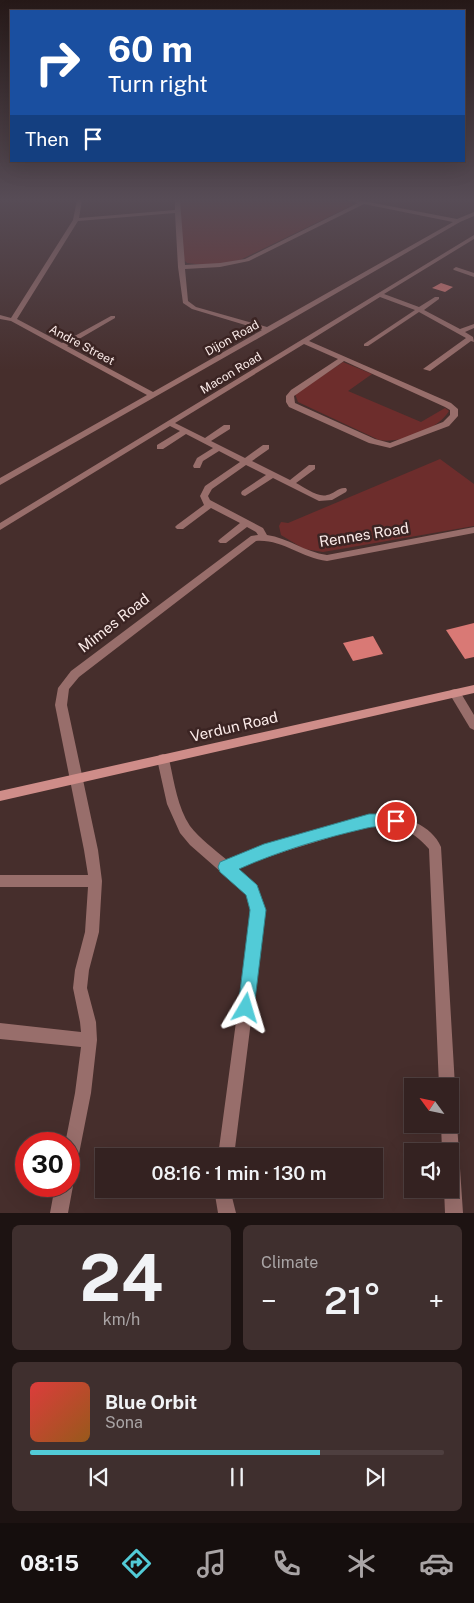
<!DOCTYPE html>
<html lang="en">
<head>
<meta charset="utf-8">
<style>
  :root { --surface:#342221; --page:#3f2f2e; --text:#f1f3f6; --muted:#a9a4a5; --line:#4e3f3f; --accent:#52cbd7 }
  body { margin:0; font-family:"Public Sans",sans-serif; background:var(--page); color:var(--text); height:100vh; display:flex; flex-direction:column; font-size:19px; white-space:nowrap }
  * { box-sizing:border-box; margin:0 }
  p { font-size:16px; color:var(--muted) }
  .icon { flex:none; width:28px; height:28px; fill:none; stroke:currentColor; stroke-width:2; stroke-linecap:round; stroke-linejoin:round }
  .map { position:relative; height:1213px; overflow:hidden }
  .drawer { display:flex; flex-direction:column; gap:12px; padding:12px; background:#1d1312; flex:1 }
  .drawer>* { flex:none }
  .hud { position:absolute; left:10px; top:10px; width:455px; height:152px; border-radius:0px; box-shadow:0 5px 20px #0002,0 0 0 1px var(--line); background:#1a4fa0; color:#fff; overflow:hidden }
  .needle { width:32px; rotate:303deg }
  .controls { position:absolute; left:404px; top:1078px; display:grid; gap:10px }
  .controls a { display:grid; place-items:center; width:55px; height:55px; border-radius:0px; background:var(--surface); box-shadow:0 5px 20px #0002,0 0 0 1px var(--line); font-size:25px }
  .speed { position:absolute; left:15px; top:1132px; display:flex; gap:10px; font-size:25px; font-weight:700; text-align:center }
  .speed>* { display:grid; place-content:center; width:65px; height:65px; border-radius:50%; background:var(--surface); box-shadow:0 5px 20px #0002,0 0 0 1px var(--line); line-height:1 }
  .speed .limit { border:8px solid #d22; background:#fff; color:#111 }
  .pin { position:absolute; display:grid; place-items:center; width:42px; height:42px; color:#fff; margin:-21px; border:2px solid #fff; border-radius:50%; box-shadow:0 1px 5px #0007 }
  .me { position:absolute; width:55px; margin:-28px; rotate:7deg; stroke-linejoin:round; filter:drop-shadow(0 0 4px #0008) }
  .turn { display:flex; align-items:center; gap:18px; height:105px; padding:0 15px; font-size:22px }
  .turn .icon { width:65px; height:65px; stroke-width:2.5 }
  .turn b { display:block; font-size:35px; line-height:42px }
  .then { display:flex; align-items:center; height:48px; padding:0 15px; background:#0003; gap:10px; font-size:19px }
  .big { font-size:38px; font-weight:600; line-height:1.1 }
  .drawer .tile { flex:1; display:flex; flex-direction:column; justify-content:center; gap:8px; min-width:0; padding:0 18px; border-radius:8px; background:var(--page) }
  .drawer .dial { align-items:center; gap:0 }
  .dial b { font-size:65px; line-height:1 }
  .song { display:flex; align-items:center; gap:15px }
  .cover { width:60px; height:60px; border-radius:8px; background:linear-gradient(135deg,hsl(0 70% 55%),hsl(30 70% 35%)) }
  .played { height:5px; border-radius:2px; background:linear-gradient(90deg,var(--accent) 70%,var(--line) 70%) }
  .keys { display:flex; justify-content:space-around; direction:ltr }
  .heat { display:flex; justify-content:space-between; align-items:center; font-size:28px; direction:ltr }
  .drawer .tiles { flex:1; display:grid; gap:12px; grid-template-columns:1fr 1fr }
  .tile:last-child { grid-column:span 2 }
  .trip { position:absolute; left:95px; top:1148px; width:288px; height:50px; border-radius:0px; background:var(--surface); box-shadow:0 5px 20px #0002,0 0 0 1px var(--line); font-weight:600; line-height:50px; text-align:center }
  .dock { display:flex; height:80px; justify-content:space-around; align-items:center; background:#150e0d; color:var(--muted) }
  .dock .icon { width:35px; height:35px }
  .dock .current { color:var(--accent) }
  .dock b { font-size:22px; color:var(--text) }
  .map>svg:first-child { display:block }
</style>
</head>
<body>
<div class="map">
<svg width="474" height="1213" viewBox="0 0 474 1213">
  <rect width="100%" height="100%" fill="#462e2c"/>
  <g fill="#6d2d2c">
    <polygon points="179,200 341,200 350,202 353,205 240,260 220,264 195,264 187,263 184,260"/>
    <path d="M343,362L372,374L348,391L421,422L445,408L449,411C438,430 399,444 379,440L298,402L295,394Z"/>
    <polygon points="440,459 474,484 474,526 323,552 304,549 281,535 279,526 281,522 288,523"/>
  </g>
  <g fill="#d97975">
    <polygon points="441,283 453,287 445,292 432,288"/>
    <polygon points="474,623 474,657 465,659 446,630"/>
    <polygon points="373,636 383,654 353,661 343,643"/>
  </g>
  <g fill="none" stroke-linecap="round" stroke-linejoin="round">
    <g fill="#986e6b" fill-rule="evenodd">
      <path d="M77,200H82L79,218L175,210V200H180L185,265L220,263L245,259L358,203L347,200H358L457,219L474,212V216L460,222L271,331L0,485V478L147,395L11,321L0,319V315L11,318L73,220ZM364,204L453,222L267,327L196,307L188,301L185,269L220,267L249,261ZM175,213L178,267L183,303L192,309L262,330L153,392L67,346L115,318V316H111L62,343L17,319L78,221Z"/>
      <path d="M474,235V239L384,294L419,307L435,297H439V299L424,310L460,329L474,324V328L465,332L473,337L474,342L471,341L430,371L423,369L466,338L419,312L368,346H364V344L415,310L380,297L309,341L451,403L458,409V416L449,426L390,448L369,443L289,407L286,402V396L291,390L338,359L304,344L175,423L205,438L224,425H230V429L211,441L245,458L263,445H269V449L252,461L290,480L309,465H315V469L296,483C304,487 318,498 327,495C334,494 338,487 346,488L347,490L346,492L332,500L319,501L273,478L245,496L242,495L241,493L242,491L266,475L246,465L212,489L208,496L210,500L263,528L267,535C288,538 305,552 327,555L474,527V533L327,561C301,558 282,539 256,541L79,677L69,689L67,705L98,850L102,881L99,932L89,970L87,988L96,1022L97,1040L91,1093L77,1164L75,1170L69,1172V1144H65L75,1093L81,1047L0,1039V1023L81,1032L80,1022L73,988L75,970L85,932L88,887H0V875H88L84,850L55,705L58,688L71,671L251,536L258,535L256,532L247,527L226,543H220L218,541L220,539L240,523L211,508L183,529H177L175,527L177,525L204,505L200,496L205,486L240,462L219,451L203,461L200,468H194L193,466L197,458L213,448L186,434L163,449H157V445L180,431L170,426L0,530V523ZM344,361L445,407L450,410V415L443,422L390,443L375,439L295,403L294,396L297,394Z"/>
      <polygon points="456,267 474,273 474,277 454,270 453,269"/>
      <polygon points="455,689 459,690 474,715 474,730 470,728 449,693 451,690"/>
      <path d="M163,754L167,755L169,759C174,781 177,806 190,826C200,839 214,849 227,860C262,846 296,836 332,826C348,821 364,815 381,815C403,815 432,825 441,847L455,1086L453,1092L450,1093V1086H439L429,849C420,839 410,830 397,828C372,822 346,833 322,840C293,849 265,857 237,869L257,885L265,910L234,1156H218L251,910L246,894L190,845L180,833L167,804L157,759L159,755Z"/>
      <polygon points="450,1116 455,1118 457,1124 463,1213 445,1213 444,1189 450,1189 450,1151 442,1151 441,1124 450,1124"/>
      <polygon points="69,1179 73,1186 68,1213 50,1213 55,1186 69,1186"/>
      <polygon points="214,1189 230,1189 236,1213 218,1213"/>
    </g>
    <polygon fill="#cf8d89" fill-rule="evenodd" points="474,685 474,693 0,801 0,791"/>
  </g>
  <linearGradient id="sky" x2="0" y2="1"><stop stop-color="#261918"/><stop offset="0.54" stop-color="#574c56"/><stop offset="1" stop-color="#574c56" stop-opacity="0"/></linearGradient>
  <rect width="474" height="370" fill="url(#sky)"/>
  <path fill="#52cbd7" stroke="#35848c" d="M369,814H396L401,816L403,821L401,825C390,829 378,825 367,828C324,838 279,851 239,869L257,885L266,910L254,1008L252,1014L246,1016L240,1014L238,1008L250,910L246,895L220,872L218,867L220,862L264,844Z"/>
  <g text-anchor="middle" stroke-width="5" stroke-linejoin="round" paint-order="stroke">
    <g font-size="12" fill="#fbebe9" stroke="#3b2423">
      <text transform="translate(232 338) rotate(-29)" y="4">Dijon Road</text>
      <text transform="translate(82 345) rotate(28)" y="4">Andre Street</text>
      <text transform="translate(231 373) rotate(-31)" y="4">Macon Road</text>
    </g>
    <g font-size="15" fill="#fbebe9" stroke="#3b2423">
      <text transform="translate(364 535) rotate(-9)" y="5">Rennes Road</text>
      <text transform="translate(114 623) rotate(-38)" y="5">Mimes Road</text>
      <text transform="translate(234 727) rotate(-13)" y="5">Verdun Road</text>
    </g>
  </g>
</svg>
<div class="controls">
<a><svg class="needle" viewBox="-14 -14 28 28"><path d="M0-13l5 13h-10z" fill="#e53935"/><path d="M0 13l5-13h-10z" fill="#a9a4a5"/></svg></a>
<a><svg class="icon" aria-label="sound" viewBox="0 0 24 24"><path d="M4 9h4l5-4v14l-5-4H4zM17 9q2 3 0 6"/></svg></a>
</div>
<div class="speed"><div class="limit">30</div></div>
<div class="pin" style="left:396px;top:821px;background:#d93025"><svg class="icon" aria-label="arrive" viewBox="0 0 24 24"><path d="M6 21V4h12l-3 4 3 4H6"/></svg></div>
<svg class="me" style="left:246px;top:1008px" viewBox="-20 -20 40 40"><path d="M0-17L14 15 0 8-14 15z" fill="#52cbd7" stroke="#fff" stroke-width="4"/></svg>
<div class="trip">08:16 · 1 min · 130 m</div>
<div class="hud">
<div class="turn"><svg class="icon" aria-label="right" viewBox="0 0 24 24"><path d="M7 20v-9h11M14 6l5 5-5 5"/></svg><div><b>60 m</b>Turn right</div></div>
<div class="then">Then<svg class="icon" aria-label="arrive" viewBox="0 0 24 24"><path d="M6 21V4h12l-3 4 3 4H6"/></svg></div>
</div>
</div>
<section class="drawer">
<div class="tiles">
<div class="tile dial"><b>24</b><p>km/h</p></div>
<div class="tile"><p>Climate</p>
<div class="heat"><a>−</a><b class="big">21°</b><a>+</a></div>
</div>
<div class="tile">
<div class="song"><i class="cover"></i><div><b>Blue Orbit</b><p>Sona</p></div></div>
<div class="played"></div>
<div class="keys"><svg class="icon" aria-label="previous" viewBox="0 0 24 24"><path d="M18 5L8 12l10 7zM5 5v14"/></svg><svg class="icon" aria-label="pause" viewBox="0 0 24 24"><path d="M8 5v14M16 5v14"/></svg><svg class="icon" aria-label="next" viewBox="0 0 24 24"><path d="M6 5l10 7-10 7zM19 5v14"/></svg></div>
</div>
</div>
</section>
<nav class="dock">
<b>08:15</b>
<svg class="icon current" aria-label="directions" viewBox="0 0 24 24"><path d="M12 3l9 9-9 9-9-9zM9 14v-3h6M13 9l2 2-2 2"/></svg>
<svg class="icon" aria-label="music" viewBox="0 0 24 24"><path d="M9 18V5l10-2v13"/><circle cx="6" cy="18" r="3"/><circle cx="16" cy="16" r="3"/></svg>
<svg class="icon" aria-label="phone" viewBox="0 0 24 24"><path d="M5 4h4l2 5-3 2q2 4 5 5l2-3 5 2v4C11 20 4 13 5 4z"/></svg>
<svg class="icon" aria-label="climate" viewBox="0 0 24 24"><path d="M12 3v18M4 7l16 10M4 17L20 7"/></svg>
<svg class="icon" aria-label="car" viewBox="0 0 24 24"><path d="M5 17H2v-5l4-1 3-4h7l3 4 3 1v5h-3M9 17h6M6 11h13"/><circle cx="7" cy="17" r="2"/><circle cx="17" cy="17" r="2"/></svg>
</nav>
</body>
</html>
